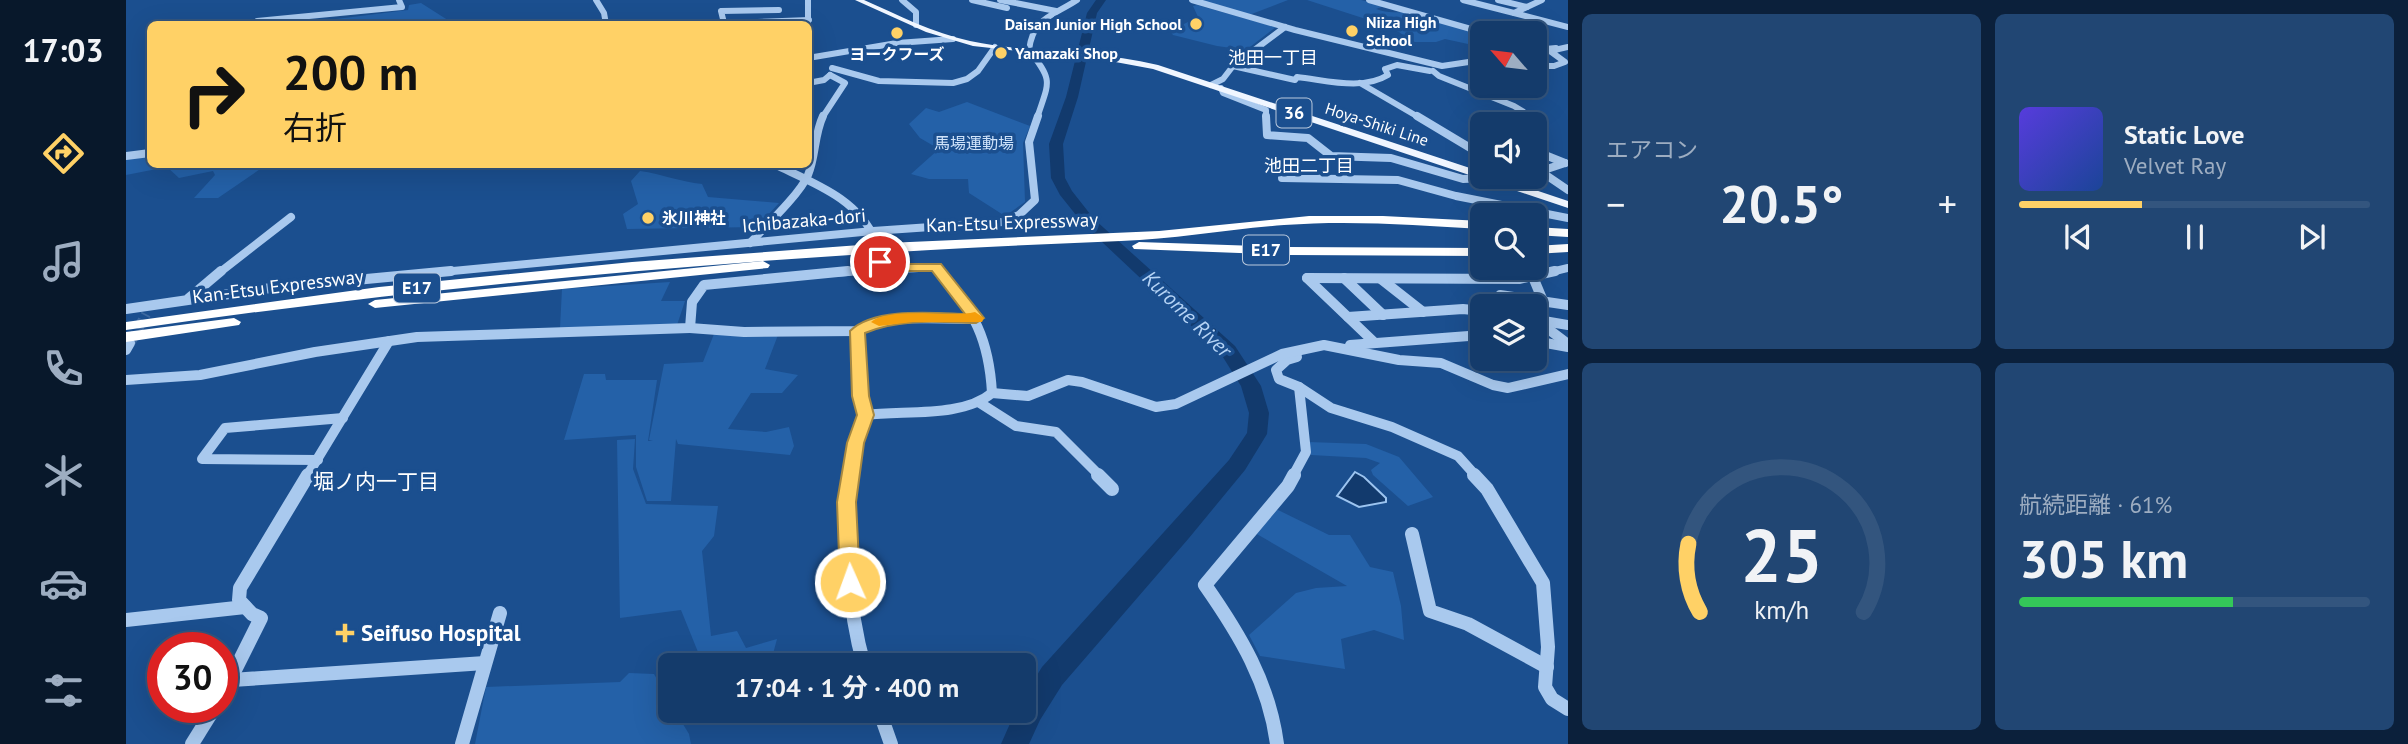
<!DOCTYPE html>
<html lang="ja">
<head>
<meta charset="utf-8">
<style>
  :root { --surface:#143b6b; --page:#214673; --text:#f1f3f6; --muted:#9dadc1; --line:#33557e; --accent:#ffd166 }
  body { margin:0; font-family:"PT Sans","Noto Sans JP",sans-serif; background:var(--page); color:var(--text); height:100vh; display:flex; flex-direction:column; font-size:26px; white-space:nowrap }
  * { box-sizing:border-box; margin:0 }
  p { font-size:23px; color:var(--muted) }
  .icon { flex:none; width:38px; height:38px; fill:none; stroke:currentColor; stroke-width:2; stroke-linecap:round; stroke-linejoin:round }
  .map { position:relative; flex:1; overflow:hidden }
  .panel { display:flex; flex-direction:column; gap:14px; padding:14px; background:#0b203b; width:840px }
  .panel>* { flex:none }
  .top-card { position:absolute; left:21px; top:21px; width:665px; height:147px; border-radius:10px; box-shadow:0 7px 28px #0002,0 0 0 2px var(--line); background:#ffd166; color:#111; overflow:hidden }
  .needle { width:46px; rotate:298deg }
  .tools { position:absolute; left:1344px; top:21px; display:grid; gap:14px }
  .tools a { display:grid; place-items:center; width:77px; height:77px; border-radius:10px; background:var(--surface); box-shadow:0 7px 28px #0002,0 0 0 2px var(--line); font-size:35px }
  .speed { position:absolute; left:21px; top:632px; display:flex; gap:14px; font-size:35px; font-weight:700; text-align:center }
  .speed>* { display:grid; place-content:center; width:91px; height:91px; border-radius:50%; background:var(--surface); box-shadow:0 7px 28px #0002,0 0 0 2px var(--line); line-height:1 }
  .speed .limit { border:10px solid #d22; background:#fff; color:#111 }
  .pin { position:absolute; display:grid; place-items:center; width:60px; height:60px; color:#fff; margin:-30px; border:4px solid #fff; border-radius:50%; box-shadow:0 2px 7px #0007 }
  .me { position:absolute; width:77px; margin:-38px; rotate:358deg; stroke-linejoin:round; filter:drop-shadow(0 0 5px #0008) }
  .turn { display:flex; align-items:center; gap:24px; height:147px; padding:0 21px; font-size:32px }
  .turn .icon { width:91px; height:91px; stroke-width:2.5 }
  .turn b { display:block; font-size:49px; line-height:60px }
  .big { font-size:52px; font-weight:700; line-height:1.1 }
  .panel .card { flex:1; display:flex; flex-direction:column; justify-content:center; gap:10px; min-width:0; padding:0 24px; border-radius:10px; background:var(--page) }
  .panel .dial { align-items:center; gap:0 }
  .dial svg { height:182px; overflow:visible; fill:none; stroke:var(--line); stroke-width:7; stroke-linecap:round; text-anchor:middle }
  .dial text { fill:var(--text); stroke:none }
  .song { display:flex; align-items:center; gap:21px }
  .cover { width:84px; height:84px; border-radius:10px; background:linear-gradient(135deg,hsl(250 70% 55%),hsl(220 70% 35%)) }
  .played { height:7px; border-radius:4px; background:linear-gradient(90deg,var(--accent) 35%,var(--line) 35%) }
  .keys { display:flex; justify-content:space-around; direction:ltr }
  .heat { display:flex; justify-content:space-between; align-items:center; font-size:38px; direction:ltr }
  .charge { height:10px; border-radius:5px; background:linear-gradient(90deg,#34c759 61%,var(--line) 0) }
  .panel .tiles { flex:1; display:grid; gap:14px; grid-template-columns:repeat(2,1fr) }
  .trip { position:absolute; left:532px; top:653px; width:378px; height:70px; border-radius:10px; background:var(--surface); box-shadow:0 7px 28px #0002,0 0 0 2px var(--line); font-weight:700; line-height:70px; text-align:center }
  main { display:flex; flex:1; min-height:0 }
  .menu { display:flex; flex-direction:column; width:126px; justify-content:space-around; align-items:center; background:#08182b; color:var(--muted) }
  .menu .icon { width:49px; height:49px }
  .menu .on { color:var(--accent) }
  .menu b { font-size:32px; color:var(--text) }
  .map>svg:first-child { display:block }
</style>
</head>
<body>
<main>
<nav class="menu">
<b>17:03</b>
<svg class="icon on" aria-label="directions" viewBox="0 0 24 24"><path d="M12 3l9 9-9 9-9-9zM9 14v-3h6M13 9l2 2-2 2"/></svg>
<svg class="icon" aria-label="music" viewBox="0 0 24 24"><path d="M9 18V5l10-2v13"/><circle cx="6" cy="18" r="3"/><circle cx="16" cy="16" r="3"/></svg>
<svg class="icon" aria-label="phone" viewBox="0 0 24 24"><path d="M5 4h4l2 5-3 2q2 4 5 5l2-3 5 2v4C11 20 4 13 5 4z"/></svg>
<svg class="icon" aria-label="climate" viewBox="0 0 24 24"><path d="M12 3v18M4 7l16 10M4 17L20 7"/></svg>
<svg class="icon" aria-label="car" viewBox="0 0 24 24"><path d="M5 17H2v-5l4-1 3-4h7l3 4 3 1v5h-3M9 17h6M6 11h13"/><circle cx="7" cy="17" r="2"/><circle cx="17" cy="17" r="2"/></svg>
<svg class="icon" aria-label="filters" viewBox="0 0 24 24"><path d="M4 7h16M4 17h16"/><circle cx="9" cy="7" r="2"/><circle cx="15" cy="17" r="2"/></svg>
</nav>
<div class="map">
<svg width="1442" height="744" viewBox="0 0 1442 744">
  <rect width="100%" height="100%" fill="#1b4f8f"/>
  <g fill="#2461a8">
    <polygon points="1073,0 1162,0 1123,15"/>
    <path d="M1181,0H1235L1258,6L1250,9C1263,14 1271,11 1283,13C1308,18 1332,26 1356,36V47L1319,39L1310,42H1287L1273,32L1246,21Z"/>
    <polygon points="295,3 328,24 170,24 282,10 283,5"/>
    <polygon points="1071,5 1150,27 1120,50 1091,46 1047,35 1044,31 1072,17 1067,6"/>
    <polygon points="841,102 904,126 897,143 899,202 879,216 843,193 842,179 803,179 785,174 813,149 794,138 783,124 800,108 813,112"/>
    <polygon points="24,155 24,164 140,165 92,198 68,198 89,175 87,171 53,178 41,167 0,175 0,158"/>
    <path d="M514,171C536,174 555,182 576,184L582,197L653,203L631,227L501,229L497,214L512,204L505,181Z"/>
    <polygon points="544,282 535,301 559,301 551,325 434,328 436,289"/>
    <polygon points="588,334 652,335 639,369 672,375 656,393 625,393 602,429 640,432 663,427 668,446 664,455 552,444 550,439 545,501 521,501 510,467 510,435 438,440 458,374 479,374 480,380 531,380 522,441 527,441 523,440 538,364 577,362"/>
    <polygon points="509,439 507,469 520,504 592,506 588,536 576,551 585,636 611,631 620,648 651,639 644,665 583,665 572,652 555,610 494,618 491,440"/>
    <polygon points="1182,442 1240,444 1273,457 1307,497 1282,506 1247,475 1245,470 1254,463 1240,458 1185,455"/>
    <polygon points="1148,508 1203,535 1224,535 1244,567 1267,572 1275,606 1278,640 1248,630 1215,639 1219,669 1134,656 1123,635 1170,593 1190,588 1221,586 1129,533"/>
    <polygon points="503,673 528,674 544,702 544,710 549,711 563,734 565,744 349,744 360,687 494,682"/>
  </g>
  <polygon fill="#123a6d" stroke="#9cc4f0" stroke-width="2" points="1229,472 1238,477 1260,498 1260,502 1233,507 1211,496"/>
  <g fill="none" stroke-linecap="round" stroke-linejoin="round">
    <polygon fill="#123a6d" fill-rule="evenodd" points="970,0 980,0 971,13 952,97 937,144 939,178 946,191 968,219 1109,346 1135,386 1143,413 1141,434 1119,470 1063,538 936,685 914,720 903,744 875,744 890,710 898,710 898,696 916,667 1103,460 1121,433 1123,413 1115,386 1095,354 958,225 934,195 925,178 923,144 940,97 961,13"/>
    <polyline stroke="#3d69a0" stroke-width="8" stroke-dasharray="8 4.5" stroke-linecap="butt" points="750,241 754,262"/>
    <polyline stroke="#3d69a0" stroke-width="10" stroke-dasharray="10 5" stroke-linecap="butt" points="5,342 20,314"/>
    <g stroke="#a9c9ee" stroke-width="6">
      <polyline points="470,0 478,13 480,24"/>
      <polyline points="682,0 682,24"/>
      <polyline points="776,0 790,12 790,25"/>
      <polyline points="846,0 881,8"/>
      <polyline points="874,0 930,11"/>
      <polyline points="1066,0 1169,30 1316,66 1356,60"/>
      <polyline points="1243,0 1359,33"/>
      <polyline points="1337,0 1388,13"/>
      <polyline points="1372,0 1401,7"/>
      <polyline points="1416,0 1388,13 1442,27"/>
      <polyline points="131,21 276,7 273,0"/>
      <polyline points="598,23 595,11 653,10"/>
      <polyline points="581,24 683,20"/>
      <polyline points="1409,50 1430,48"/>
      <polyline points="682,58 771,43 827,39"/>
      <path d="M1107,66L1169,80L1171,77C1200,80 1236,91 1262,75L1259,69L1271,65L1304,71"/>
      <polyline points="1409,66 1428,66 1439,62 1424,51 1442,47"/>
      <polyline points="706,68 753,81 827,83 841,79 852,71 869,47"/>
      <polyline points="1307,71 1313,76 1388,106 1401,114 1402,118"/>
      <polyline points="682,83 698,80 704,75"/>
      <polyline points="1234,83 1294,118"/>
      <polyline points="1085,85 1097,79 1107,66 1159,27"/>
      <polyline points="1095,88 1097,93 1140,110 1140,118"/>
      <polyline points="696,118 719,83 704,75"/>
      <path d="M911,118C923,81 928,82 903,50C907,17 927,16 951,0"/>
    </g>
    <g stroke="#a9c9ee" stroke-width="8">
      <polyline points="1140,116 1141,135 1182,138 1205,156 1265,158 1337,179 1379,177"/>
      <polyline points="1291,116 1356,155"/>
      <polyline points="1389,124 1402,116"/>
      <polyline points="1409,151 1439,163"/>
      <polyline points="0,156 24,153"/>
      <path d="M648,164C687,183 732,198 750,241"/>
      <polyline points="1409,173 1439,163"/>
      <polyline points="1417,173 1442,190"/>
      <polyline points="1156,178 1272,180 1330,196 1442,218"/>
      <path d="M624,243C639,227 674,194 682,175C690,156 688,135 697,116"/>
      <polyline points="93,273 165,217"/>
      <polyline points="306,273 747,231 877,222 893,215 909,200 903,142 912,116"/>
      <polyline points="704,273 810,267 815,273"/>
      <polyline points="1421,273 1442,268"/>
    </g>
    <g stroke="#a9c9ee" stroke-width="10">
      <path d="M813,271C848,311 863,339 866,393"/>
      <polyline points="1407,277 1417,301"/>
      <polyline points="1181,278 1393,279 1429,271"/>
      <polyline points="1181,278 1249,343"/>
      <polyline points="1218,278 1257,315"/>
      <polyline points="1255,279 1297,312"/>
      <polyline points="1374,295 1442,305"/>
      <polyline points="63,298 95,271"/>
      <polyline points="0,309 145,288 325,271"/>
      <polyline points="1222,317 1337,309 1356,311"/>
      <polyline points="1409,319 1442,344"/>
      <polyline points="1412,320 1442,325"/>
      <polyline points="564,328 618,332 732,331 755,321 787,318 850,319"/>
      <polyline points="1409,341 1442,347"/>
      <polyline points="1224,345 1356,335"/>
      <polyline points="0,350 4,343"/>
      <polyline points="1171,357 1161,360 1150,370 1153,379 1173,387 1205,408 1266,427 1332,456 1350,476"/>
      <polyline points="0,380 74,375 189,352 291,337 564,328 566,302 578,285 722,271"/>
      <polyline points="854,403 890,426 930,432 974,476"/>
      <path d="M740,415C778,410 836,418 866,393L902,396L942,380L956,382L1030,407L1050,404L1156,354L1198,345L1273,360L1315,363L1367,385L1382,388L1442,374"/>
      <polyline points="192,460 76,459 99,428 217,418"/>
      <polyline points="181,476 263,341"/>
      <polyline points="724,476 729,443 740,415 734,396 732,331"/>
      <polyline points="1167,476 1180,452 1173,387"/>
    </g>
    <g stroke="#a9c9ee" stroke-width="14">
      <path d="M725,475C717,532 722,609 738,665"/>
      <polyline points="972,475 986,489"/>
      <polyline points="1348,475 1361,489 1417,583 1422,647 1419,687 1426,699 1442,709"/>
      <polyline points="1286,534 1304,611 1342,624 1421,667"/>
      <polyline points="0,620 119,607"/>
      <polyline points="106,680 359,663"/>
      <polyline points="96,696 135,618 126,614 113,600 114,588 182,475"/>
      <polyline points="753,710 765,744"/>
      <polyline points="66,744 89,707"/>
      <polyline points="336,744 374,613"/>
      <path d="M1151,744C1143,683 1114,635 1079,585L1162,486L1168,475"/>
    </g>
    <path fill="#f0f6ff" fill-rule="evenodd" d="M729,0H738C772,15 807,33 844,41C906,54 970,50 1032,65L1356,172V177H1370L1442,201V208L1027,69L984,61L847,46L800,32Z"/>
    <g fill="#fff" fill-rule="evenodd">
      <path d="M1183,216H1257L1356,221V229C1290,225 1224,220 1158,225C1103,229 1049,239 995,241C661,254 330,282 0,330V322L253,287L506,262L761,243L1033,231Z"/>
      <polygon points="1409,227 1442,229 1442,237 1409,235"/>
      <polygon points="1013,242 1164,247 1356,248 1356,256 1164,255 1008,249 1006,246"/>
      <polygon points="1442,244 1442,252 1409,254 1409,246"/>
      <polygon points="637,261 644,265 642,268 249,308 242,304 249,300"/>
      <polygon points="108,318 115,322 113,325 0,342 0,332"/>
    </g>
  </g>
  <path fill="#ffd166" stroke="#a68842" stroke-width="2" d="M754,258L759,259L761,264H815L858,318L850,323C813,322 774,318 739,333L743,396L748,415L738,443L730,502L734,582L731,588L724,591L717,588L714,582L711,502L721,443L731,415L726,396L724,331C748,307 807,313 839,314L806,271H749L748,262Z"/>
  <path fill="#f59e0b" d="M849,312L858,318L856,322H787L753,326L745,322C763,306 825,318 849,312Z"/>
  <g fill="#ffd166" stroke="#1b4f8f" stroke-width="2.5">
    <circle cx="1070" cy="24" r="7"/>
    <circle cx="1226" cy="31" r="7"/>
    <circle cx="771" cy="33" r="7"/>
    <circle cx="875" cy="53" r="7"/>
    <circle cx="522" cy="218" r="7"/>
    <path d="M215.5 622.5h7v7h7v7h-7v7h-7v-7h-7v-7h7z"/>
  </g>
  <g text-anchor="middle" stroke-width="7" stroke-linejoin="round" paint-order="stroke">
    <g font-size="16" font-weight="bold" fill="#fff" stroke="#1b4f8f" text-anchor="start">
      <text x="1240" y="28">Niiza High<tspan x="1240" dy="18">School</tspan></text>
      <text x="1056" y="30" text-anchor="end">Daisan Junior High School</text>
      <text x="889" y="59">Yamazaki Shop</text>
      <text x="771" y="60" text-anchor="middle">ヨークフーズ</text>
      <text x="536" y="224">氷川神社</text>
    </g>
    <g font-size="16" fill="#fff" stroke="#1b4f8f">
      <text transform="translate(1251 124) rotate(18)" y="6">Hoya-Shiki Line</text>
    </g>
    <g font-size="16" fill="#cfe3fa" stroke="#1b4f8f">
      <text x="848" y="149">馬場運動場</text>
    </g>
    <g font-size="18" fill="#fff" stroke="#1b4f8f">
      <text x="1147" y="64">池田一丁目</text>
      <text x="1183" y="172">池田二丁目</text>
    </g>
    <g fill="#1b4f8f" stroke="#bbcadd" stroke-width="2">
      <rect x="1150.5" y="98.5" width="35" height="29" rx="5"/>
      <rect x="1117" y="235.5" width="46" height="29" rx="5"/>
      <rect x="268" y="273.5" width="46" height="29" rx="5"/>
    </g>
    <g font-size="18" font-weight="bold" fill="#fff">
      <text x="1168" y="119">36</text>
      <text x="1140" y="256">E17</text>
      <text x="291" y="294">E17</text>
    </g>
    <g font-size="19" fill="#fff" stroke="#1b4f8f">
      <text transform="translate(678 220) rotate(-5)" y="7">Ichibazaka-dori</text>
      <text transform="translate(886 222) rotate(-2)" y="7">Kan-Etsu Expressway</text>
      <text transform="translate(152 286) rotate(-7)" y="7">Kan-Etsu Expressway</text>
    </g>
    <g font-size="21" font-style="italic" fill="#b5d3f5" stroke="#1b4f8f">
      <text transform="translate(1061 314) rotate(44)" y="7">Kurome River</text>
    </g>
    <g font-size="21" fill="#fff" stroke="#1b4f8f">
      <text x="250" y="489">堀ノ内一丁目</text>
    </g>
    <g font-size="23" font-weight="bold" fill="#fff" stroke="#1b4f8f" text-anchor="start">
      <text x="235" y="641">Seifuso Hospital</text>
    </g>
  </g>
</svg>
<div class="tools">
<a><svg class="needle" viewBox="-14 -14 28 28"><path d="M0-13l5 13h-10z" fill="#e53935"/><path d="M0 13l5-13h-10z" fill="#9dadc1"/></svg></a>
<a><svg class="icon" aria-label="sound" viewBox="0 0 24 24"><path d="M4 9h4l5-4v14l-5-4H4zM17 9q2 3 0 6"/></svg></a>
<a><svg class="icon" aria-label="search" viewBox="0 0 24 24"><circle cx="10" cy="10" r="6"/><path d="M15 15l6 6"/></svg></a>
<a><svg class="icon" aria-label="layers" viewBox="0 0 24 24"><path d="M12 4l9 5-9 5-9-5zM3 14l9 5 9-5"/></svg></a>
</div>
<div class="speed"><div class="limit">30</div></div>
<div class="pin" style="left:754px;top:262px;background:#d93025"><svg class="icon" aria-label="arrive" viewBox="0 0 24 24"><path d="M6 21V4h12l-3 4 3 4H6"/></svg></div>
<svg class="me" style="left:724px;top:582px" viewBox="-20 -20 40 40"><circle r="17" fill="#ffd166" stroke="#fff" stroke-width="3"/><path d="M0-11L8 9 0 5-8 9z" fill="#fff"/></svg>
<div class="trip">17:04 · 1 分 · 400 m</div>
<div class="top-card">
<div class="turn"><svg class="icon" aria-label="right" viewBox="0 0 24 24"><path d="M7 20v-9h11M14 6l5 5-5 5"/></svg><div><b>200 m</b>右折</div></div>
</div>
</div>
<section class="panel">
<div class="tiles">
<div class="card"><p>エアコン</p>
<div class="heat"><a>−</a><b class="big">20.5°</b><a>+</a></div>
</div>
<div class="card">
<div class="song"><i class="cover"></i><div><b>Static Love</b><p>Velvet Ray</p></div></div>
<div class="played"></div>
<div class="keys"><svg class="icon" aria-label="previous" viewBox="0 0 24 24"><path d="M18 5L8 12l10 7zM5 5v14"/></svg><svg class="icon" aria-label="pause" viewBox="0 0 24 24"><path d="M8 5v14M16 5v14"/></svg><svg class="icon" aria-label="next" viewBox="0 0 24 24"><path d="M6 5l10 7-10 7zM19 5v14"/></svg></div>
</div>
<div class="card dial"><svg viewBox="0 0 100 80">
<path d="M14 69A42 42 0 1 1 86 69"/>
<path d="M14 69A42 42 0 0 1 9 39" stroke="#ffd166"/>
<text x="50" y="56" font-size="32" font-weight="700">25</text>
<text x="50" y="72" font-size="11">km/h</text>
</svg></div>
<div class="card"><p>航続距離 · 61%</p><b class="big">305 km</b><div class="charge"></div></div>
</div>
</section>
</main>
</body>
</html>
